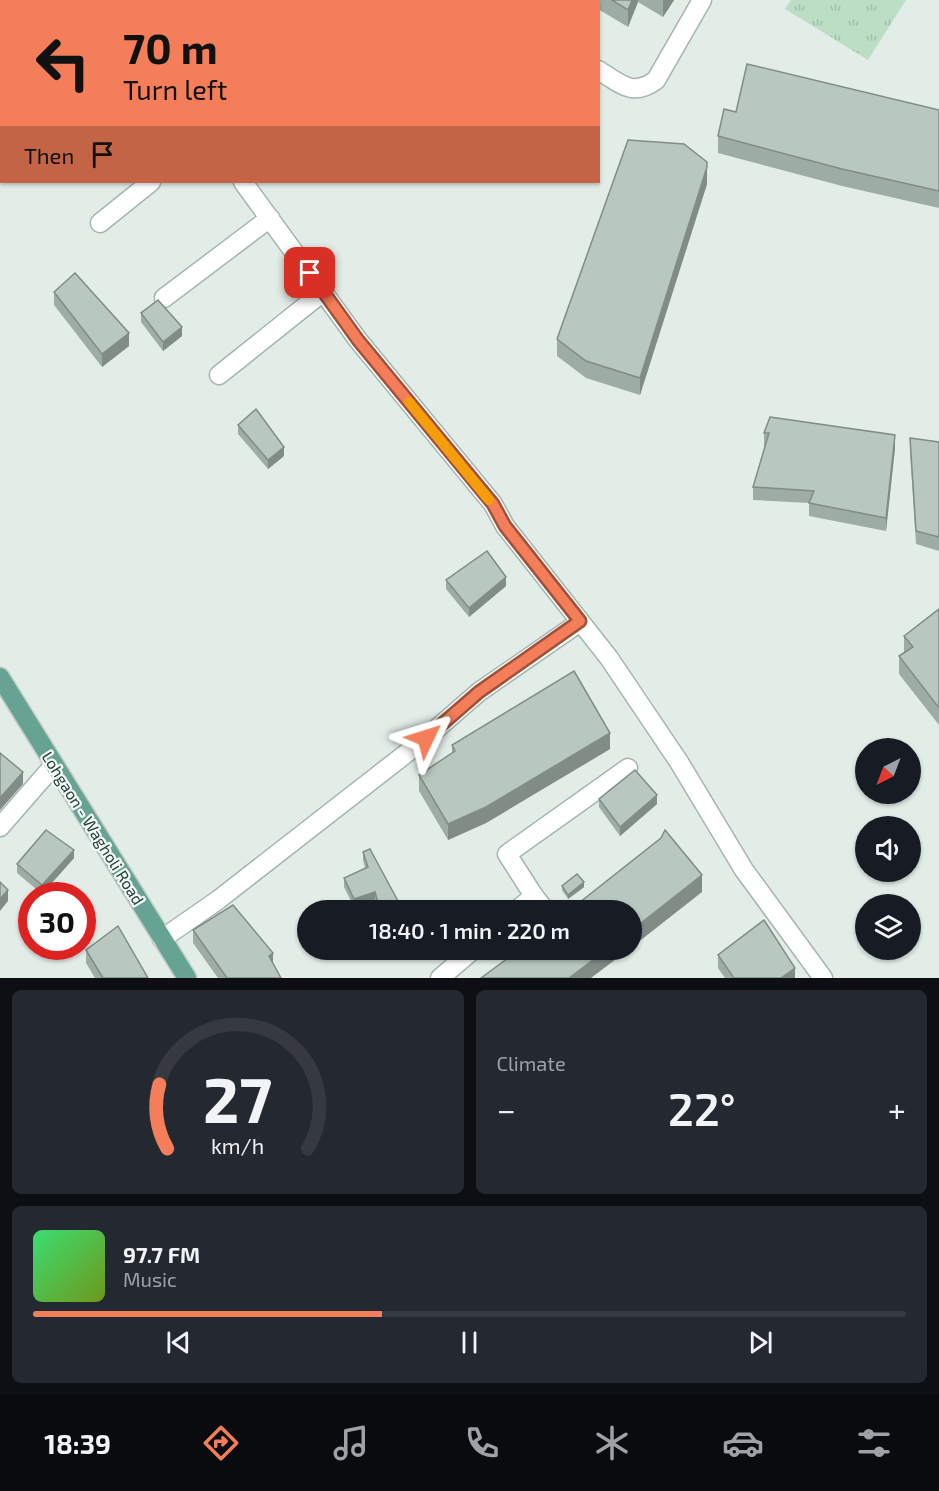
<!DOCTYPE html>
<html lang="en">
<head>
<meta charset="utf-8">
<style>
  :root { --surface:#171b24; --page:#242831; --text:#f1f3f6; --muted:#9ea1a6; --line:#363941; --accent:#f47e59 }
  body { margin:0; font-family:"Exo 2",sans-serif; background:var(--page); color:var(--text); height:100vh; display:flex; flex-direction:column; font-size:22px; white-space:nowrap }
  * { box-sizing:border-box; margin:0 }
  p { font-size:20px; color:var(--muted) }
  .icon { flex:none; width:33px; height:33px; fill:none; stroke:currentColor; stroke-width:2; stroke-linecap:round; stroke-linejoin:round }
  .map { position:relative; height:978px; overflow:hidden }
  .details { display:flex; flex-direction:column; gap:12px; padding:12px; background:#0d0f14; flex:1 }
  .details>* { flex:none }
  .banner { position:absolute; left:0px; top:0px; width:600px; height:183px; box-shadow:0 2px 4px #0004; background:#f47e59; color:#111; overflow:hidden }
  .needle { width:39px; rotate:222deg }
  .tools { position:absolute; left:855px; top:738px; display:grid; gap:12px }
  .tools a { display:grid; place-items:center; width:66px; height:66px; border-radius:50%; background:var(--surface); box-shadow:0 2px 4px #0004; font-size:30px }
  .speed { position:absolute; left:18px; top:882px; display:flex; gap:12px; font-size:30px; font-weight:700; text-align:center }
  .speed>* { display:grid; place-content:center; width:78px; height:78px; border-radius:50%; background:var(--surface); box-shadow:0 2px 4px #0004; line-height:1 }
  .speed .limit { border:9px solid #d22; background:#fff; color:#111 }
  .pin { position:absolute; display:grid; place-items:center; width:51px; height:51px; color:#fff; margin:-26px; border-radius:12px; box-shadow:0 3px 9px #0006 }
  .me { position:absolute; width:66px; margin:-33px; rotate:49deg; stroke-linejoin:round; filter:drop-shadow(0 0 4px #0008) }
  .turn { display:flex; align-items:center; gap:21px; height:126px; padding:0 24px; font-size:27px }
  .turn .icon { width:78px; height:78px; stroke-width:2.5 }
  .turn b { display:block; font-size:42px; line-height:51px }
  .then { display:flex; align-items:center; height:57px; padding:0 24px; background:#0003; gap:12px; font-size:22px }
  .big { font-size:45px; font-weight:600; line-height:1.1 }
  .details .widget { flex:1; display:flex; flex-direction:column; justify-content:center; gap:9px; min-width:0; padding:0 21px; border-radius:9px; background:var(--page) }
  .details .dial { align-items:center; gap:0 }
  .dial svg { height:156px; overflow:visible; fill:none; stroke:var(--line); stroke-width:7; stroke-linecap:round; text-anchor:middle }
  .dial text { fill:var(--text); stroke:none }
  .song { display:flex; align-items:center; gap:18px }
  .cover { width:72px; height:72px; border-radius:9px; background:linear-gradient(135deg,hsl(140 70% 55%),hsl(80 70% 35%)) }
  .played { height:6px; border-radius:3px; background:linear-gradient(90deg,var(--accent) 40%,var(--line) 40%) }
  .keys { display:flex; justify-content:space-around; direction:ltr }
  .heat { display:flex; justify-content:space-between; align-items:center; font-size:33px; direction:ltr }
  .details .tiles { flex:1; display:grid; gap:12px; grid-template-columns:1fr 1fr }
  .widget:last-child { grid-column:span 2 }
  .trip { position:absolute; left:297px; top:900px; width:345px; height:60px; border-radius:30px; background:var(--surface); box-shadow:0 2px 4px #0004; font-weight:600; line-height:60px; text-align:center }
  .tab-bar { display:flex; height:96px; justify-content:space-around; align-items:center; background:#090b0e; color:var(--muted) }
  .tab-bar .icon { width:42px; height:42px }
  .tab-bar .selected { color:var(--accent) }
  .tab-bar b { font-size:27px; color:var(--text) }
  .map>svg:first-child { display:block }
</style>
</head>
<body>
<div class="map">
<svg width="939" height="978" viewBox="0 0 939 978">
  <defs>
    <pattern id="park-tufts" width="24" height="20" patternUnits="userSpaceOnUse" patternTransform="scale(1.5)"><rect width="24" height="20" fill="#bbdec4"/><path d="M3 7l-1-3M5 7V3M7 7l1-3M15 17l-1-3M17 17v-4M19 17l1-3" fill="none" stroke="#a0c0a9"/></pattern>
  </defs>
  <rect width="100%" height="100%" fill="#e3ede8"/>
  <polygon fill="url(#park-tufts)" points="791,0 906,0 868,60 785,9"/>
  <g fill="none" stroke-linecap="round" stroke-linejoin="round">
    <g stroke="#a5b5af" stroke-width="21">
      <g id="minor">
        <polyline points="82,0 84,2"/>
        <polyline points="489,0 492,2"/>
        <polyline points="38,2 39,0"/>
        <polyline points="554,2 554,0"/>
        <polyline points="0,54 2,52"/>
        <path d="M598,70C620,83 632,98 656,80L702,0"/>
        <polyline points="243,182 358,340 493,504 505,526 609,658 679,762 744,870 823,978"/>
        <polyline points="100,223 151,182"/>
        <polyline points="164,298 270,218"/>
        <polyline points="219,375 323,292"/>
        <polyline points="0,827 54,765"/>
        <polyline points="534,896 507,854 628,768"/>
        <polyline points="517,910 534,896 545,910"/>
        <polyline points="162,939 218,900 426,738 479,692 580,622"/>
        <polyline points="440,978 473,950"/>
      </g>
    </g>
    <g stroke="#c1c9c7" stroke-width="21">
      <polyline id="major" points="0,677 187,978"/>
    </g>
    <use href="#minor" stroke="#fff" stroke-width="18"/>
    <use href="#major" stroke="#66a393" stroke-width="18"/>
  </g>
  <g fill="#9eaca6">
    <polygon points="583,0 674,0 663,17 638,2 628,27 598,9 598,2 585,2"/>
    <polygon points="939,110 939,208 842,186 718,153 718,136 736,112"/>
    <polygon points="707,184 640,395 586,378 557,356 557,339"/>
    <polygon points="54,292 129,346 102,367 54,305"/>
    <polygon points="141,313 182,336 163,351 141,322"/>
    <polygon points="238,425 284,456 268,469 238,434"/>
    <polygon points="764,433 895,448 886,531 809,516 809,503 753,500 753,487 765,446 764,446"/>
    <polygon points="910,438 939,442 939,551 916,544 910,451"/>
    <polygon points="446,580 506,586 469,617 446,589"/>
    <polygon points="939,609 939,725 899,674 899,656 904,653 904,636"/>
    <polygon points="452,745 610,749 486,823 448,840 419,791 419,775 452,753"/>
    <polygon points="599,799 657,804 620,836 599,807"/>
    <polygon points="363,852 399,910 378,910 375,901 354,907 344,887 344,878 365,868 363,860"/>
    <polygon points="74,858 42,894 17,873 17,864"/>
    <polygon points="562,886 584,887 568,899 562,890"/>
    <polygon points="193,930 281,978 218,978 193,943"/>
    <polygon points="86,950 148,978 95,978 86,963"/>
    <polygon points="718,955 795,978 725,978 718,968"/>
  </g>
  <g fill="#818c87">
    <polygon points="632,0 638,0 638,2 628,27 628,10"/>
    <polygon points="663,0 674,0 663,17"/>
    <polygon points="2,153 2,161 0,163 0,155"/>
    <polygon points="707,167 707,184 640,395 640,378"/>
    <polygon points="182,327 182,336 163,351 163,342"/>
    <polygon points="129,333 129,346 102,367 102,354"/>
    <polygon points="895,435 895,448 886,531 886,518"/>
    <polygon points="284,447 284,456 268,469 268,460"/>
    <polygon points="506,577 506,586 469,617 469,608"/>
    <polygon points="610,733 610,749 486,823 448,840 448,824"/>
    <polygon points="23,772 23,784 0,810 0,798"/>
    <polygon points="657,795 657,804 620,836 620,827"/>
    <polygon points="74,850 74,858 42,894 42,885"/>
    <polygon points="702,875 702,892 632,947 632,930"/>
    <polygon points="584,882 584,887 568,899 568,895"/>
    <polygon points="8,890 8,901 0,911 0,899"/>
    <polygon points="375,892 375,901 354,907 354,899"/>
    <polygon points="399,903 399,910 386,910"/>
    <polygon points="606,950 628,950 591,978 569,978"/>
    <polygon points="273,953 273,967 269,956"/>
    <polygon points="795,968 795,978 781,978"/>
  </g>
  <g fill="#b8c8c1" stroke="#818c87" stroke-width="1.5">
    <polygon points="612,0 632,0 628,10"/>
    <polygon points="747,64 939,110 939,191 842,169 718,136 724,109 736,112"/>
    <polygon points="628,140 684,144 707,162 707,167 640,378 586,361 557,339"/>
    <polygon points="75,273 129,333 102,354 54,292"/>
    <polygon points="158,300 182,327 163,342 141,313"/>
    <polygon points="256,409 284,447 268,460 238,425"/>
    <polygon points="770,417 895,435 886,518 809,503 814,491 753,487 769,433 764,433"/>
    <polygon points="910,438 939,442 939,537 916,531"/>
    <polygon points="487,551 506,577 469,608 446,580"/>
    <polygon points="939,609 939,708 899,656 913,647 904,636"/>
    <polygon points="574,671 610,733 486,807 448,824 419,775 455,751 452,745"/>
    <polygon points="0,753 23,772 0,798"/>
    <polygon points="635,770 657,795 620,827 599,799"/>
    <polygon points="46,830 74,850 42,885 17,864"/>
    <polygon points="665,830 702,875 632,930 632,910 561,910 570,904 580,902 661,838"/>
    <polygon points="370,849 399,903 386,910 380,910 375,892 354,899 344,878 368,867 363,852"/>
    <polygon points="577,874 584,882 568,895 562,886"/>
    <polygon points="0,882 8,890 0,899"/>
    <polygon points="233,905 273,953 269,956 281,978 227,978 193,930"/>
    <polygon points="764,920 795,968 781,978 734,978 718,955"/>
    <polygon points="118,926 148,978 103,978 86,950"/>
    <polygon points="519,950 606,950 569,978 481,978"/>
  </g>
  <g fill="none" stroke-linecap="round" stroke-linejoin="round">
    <g stroke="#9f523a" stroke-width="15">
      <polyline id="route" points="310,273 358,340 493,504 505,526 580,621 479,692 426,738"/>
    </g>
    <use href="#route" stroke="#f47e59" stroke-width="10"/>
    <polyline stroke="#f59e0b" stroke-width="10" points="409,402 489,500"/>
  </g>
  <g text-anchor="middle" stroke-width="4.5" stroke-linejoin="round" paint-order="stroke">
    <g font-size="16" fill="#223f37" stroke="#f3f9f6">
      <text transform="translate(93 828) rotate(58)" y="6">Lohgaon - Wagholi Road</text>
    </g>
  </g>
</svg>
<div class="tools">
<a><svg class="needle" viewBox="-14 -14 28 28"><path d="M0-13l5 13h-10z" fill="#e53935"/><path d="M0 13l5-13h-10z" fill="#9ea1a6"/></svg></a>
<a><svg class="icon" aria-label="sound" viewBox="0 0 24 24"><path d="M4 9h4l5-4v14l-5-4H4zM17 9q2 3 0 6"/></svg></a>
<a><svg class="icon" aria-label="layers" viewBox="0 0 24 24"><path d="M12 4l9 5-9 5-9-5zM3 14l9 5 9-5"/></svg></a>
</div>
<div class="speed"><div class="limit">30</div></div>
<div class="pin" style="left:310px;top:273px;background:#d93025"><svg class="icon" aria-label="arrive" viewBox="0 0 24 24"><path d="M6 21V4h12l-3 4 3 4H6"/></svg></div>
<svg class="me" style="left:426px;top:738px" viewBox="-20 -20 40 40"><path d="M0-17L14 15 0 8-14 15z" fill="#f47e59" stroke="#fff" stroke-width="4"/></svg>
<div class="trip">18:40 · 1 min · 220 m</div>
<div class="banner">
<div class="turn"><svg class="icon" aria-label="left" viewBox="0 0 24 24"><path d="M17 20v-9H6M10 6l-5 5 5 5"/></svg><div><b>70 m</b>Turn left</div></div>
<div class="then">Then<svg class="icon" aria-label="arrive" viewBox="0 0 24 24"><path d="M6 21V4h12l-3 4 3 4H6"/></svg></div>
</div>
</div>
<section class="details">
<div class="tiles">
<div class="widget dial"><svg viewBox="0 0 100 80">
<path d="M14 69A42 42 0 1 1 86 69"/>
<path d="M14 69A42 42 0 0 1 10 36" stroke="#f47e59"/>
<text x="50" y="56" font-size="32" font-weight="700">27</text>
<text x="50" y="72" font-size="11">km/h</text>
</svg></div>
<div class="widget"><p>Climate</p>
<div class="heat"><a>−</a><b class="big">22°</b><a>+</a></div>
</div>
<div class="widget">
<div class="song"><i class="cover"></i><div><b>97.7 FM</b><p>Music</p></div></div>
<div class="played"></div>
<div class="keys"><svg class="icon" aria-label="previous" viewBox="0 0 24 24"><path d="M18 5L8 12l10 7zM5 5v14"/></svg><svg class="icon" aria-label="pause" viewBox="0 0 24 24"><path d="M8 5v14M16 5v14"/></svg><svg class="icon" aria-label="next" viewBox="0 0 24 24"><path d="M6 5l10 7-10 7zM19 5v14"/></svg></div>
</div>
</div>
</section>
<nav class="tab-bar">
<b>18:39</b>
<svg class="icon selected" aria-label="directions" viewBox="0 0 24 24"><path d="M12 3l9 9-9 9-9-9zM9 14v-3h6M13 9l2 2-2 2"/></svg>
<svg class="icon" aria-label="music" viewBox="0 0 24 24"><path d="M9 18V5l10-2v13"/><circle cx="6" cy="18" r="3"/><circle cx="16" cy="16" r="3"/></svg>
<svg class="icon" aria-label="phone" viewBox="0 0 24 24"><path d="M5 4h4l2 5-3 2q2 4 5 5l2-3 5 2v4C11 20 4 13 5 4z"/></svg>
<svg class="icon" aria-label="climate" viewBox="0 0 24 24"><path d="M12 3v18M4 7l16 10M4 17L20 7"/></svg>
<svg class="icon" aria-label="car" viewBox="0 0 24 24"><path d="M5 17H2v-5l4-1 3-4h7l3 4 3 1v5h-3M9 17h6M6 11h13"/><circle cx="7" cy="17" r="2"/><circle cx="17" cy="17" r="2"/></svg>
<svg class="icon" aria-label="filters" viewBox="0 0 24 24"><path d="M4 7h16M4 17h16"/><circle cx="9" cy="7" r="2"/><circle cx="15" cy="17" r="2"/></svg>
</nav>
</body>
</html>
